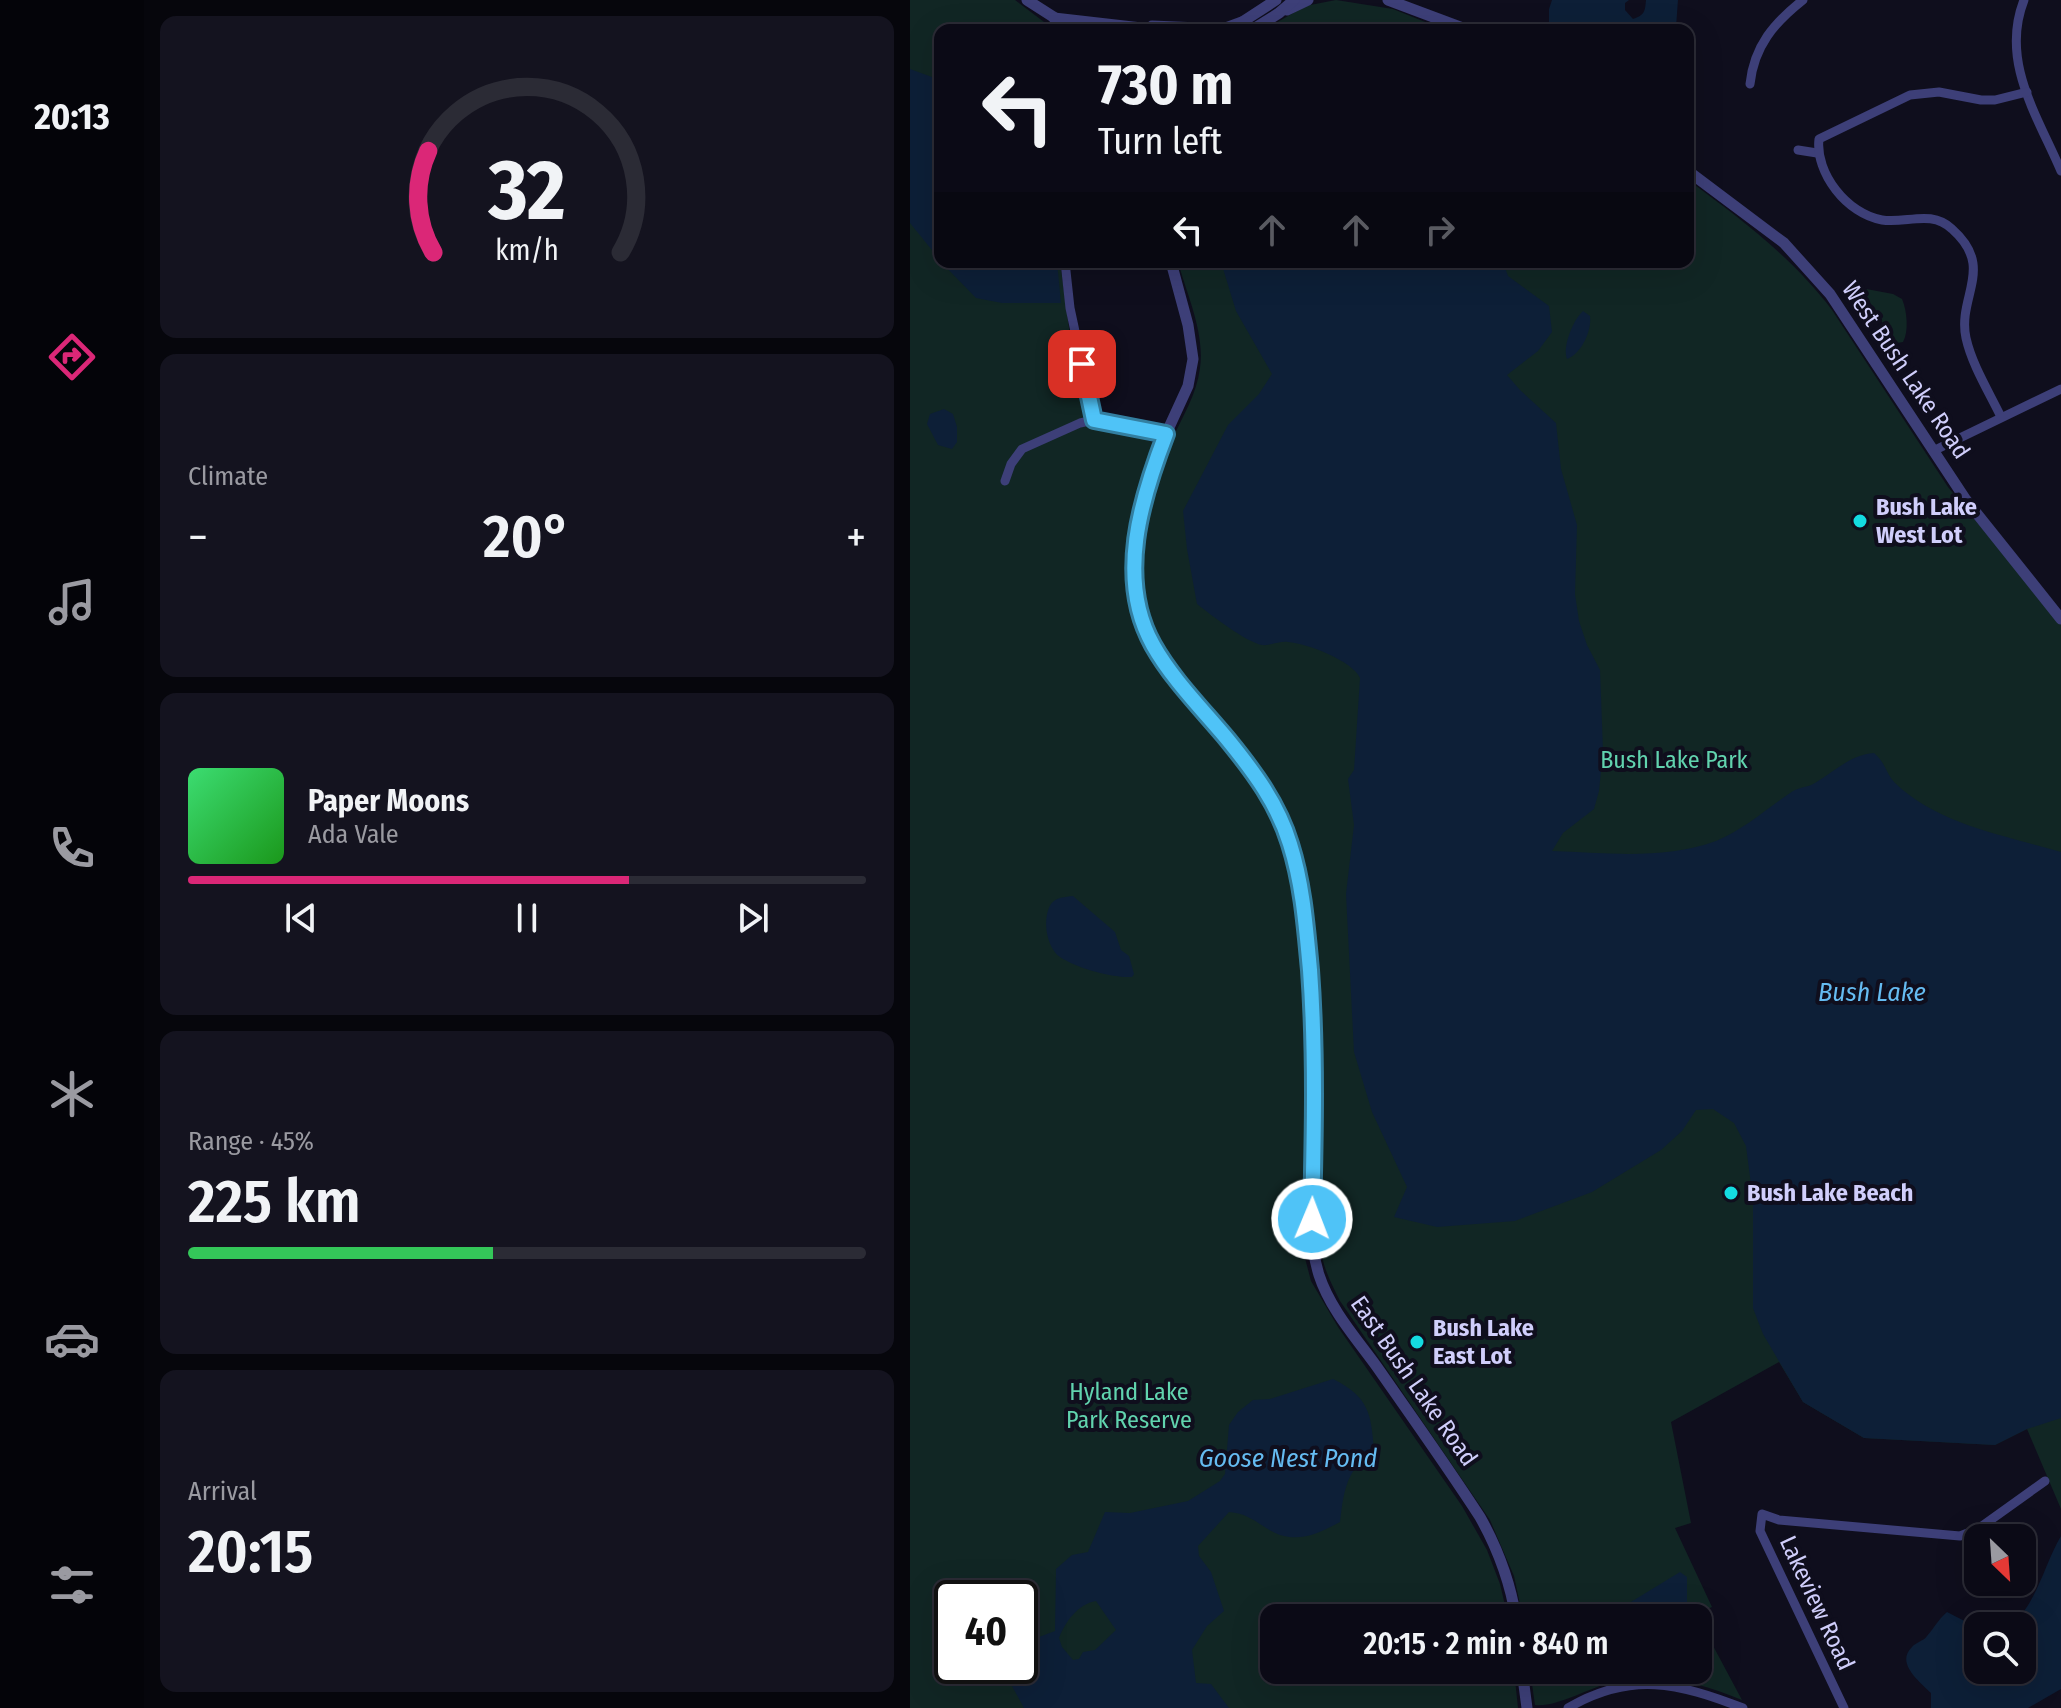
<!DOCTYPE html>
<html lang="en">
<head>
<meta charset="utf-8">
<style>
  :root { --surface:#0b0a16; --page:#14131f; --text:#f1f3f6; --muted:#9a9aa1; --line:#2b2b35; --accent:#db2777 }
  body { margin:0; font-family:"Fira Sans Condensed",sans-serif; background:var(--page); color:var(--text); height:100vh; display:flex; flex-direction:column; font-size:30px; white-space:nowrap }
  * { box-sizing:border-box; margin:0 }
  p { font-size:26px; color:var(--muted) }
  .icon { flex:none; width:44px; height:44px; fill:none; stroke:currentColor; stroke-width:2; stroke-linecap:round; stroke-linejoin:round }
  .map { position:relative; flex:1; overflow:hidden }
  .side { display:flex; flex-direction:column; gap:16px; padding:16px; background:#06060c; width:766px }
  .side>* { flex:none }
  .guide { position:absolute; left:24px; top:24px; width:760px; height:244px; border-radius:16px; box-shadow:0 8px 32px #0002,0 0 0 2px var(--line); background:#0b0a16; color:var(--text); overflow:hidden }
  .needle { width:52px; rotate:155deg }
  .controls { position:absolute; left:1054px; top:1524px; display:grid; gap:16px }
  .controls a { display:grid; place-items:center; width:72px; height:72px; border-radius:16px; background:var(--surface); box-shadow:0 8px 32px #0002,0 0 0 2px var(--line); font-size:40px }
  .speed { position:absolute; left:24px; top:1580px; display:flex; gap:16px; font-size:40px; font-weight:700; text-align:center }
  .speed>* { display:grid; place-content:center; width:104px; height:104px; border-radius:50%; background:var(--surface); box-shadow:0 8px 32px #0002,0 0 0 2px var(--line); line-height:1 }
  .speed .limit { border:4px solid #111; border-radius:12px; background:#fff; color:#111 }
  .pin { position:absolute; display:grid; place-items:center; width:68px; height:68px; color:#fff; margin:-34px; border-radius:16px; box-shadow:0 4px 12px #0006 }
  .me { position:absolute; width:88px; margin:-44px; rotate:1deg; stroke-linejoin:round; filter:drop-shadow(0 0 6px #0008) }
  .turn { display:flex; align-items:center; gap:28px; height:168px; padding:0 32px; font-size:36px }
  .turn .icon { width:104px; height:104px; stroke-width:2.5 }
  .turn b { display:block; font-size:56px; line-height:68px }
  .lanes { display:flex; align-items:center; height:76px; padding:0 32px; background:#0003; justify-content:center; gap:40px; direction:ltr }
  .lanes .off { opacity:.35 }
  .big { font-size:60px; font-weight:600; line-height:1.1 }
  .side .tile { flex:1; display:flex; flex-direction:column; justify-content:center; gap:12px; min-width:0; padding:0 28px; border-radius:16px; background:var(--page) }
  .side .dial { align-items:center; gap:0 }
  .dial svg { height:208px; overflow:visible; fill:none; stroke:var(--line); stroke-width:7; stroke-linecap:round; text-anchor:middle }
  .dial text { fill:var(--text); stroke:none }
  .song { display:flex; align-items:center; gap:24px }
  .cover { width:96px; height:96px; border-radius:12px; background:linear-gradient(135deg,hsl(140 70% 55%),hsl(120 70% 35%)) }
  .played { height:8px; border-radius:4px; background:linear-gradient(90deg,var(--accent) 65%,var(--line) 65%) }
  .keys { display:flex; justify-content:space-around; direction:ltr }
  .heat { display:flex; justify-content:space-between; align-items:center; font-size:44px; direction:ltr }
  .charge { height:12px; border-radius:6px; background:linear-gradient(90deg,#34c759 45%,var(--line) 0) }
  .trip { position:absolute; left:350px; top:1604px; width:452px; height:80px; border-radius:16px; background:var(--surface); box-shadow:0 8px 32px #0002,0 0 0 2px var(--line); font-weight:600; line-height:80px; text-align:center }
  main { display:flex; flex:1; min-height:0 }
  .tab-bar { display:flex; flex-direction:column; width:144px; justify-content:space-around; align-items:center; background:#040409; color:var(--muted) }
  .tab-bar .icon { width:56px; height:56px }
  .tab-bar .on { color:var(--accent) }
  .tab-bar b { font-size:36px; color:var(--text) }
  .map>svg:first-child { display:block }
</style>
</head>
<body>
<main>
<nav class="tab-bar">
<b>20:13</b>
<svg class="icon on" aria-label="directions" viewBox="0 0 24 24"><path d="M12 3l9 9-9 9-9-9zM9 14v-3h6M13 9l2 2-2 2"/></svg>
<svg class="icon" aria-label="music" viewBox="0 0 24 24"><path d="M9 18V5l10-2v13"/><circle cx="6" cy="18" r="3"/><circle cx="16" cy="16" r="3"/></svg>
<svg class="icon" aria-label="phone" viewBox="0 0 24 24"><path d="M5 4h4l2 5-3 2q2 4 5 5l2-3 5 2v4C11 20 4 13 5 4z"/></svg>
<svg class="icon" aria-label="climate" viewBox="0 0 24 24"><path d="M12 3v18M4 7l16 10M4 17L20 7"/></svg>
<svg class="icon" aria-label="car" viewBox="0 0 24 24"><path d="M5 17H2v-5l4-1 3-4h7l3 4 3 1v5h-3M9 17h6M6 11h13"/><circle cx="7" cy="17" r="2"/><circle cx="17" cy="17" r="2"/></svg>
<svg class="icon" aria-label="filters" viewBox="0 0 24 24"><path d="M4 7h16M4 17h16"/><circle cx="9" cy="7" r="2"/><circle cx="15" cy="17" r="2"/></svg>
</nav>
<section class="side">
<div class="tile dial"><svg viewBox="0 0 100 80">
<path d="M14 69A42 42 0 1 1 86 69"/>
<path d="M14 69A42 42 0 0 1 12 30" stroke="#db2777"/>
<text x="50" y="56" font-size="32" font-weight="700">32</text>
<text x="50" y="72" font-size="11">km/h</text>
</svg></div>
<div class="tile"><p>Climate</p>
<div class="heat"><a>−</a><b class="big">20°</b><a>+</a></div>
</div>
<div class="tile">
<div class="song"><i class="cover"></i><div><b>Paper Moons</b><p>Ada Vale</p></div></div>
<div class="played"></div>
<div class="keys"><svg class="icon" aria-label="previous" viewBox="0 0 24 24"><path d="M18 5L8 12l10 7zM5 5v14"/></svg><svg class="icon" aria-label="pause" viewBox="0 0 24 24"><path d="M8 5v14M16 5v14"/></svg><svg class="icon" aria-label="next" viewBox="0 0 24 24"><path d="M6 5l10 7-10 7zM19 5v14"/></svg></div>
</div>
<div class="tile"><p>Range · 45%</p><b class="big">225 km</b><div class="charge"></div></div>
<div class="tile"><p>Arrival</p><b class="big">20:15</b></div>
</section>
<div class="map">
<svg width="1151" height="1708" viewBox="0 0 1151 1708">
  <rect width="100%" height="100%" fill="#0f0e1d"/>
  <g fill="#112624" fill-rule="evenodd">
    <path d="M0,0H105L138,25L137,30H30V262H150L165,372L181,425L243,442L224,505L215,585L230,639L246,666L337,774L356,802L378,864L388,926L397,1055L393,1213L395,1258L401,1281L428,1327L552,1506L577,1550L590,1584L598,1618H364V1670H604L608,1708H0ZM42,1598H110V1666H42Z"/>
    <polygon points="426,0 483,9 535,30 354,30 395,6"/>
    <path d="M778,180C831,219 882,257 922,310L1038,487L1151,625V1509L1117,1429L1085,1445L954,1438L893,1402L869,1362L761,1422L781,1523L765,1528L802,1607L793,1611L801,1642L832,1700C789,1682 746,1671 699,1683C680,1688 644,1708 625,1705L620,1670H788V1618H613L604,1576L580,1520L430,1301C423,1287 415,1272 412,1256C409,1241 410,1224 410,1208C409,1166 413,1123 413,1081C413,1012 408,926 392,859C377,795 332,746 291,696C265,665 239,635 233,593C225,543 242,486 262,440C272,417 287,394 290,368C295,333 277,295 268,262H778Z"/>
    <path d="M951,288L983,294L992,299C997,311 999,331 993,342L987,343L982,338Z"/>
  </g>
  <g fill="#0d1f37" fill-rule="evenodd">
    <path d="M642,0H719L715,3V10L723,19C735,15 735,11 736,0H768L766,27L765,30H639V9Z"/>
    <polygon points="0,69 30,80 30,260 0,223"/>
    <polygon points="31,262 147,262 151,303 92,303 66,298"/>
    <path d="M311,262H593L598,276L639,306L642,332L628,351L597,375L610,390L646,423L651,469L667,525L665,594L669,621L677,645L690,670L693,751L689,791L684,809L653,833L642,851C696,853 755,860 806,841C835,829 857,808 883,791C890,787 899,787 905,783C925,771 940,755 964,753C976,763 976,774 985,783C1029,825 1094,835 1151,852V1418L1117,1429L1085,1445L954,1438L893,1402L853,1334L843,1308V1200L836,1146L824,1123L803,1109L786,1110L772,1131L751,1150L682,1192L605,1221L527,1227L484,1217L497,1187L462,1112L444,1052L436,894L444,825L438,779L444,770L450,678C443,661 396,643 378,642C369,641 360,646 352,645C336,642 301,615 287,604L277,549L273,511L318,425L349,394L362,374L326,311Z"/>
    <path d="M673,311L680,316C682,331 671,354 657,359C652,347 663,320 673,311Z"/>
    <polygon points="34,409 43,414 47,427 47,442 42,449 28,445 17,424 20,414"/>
    <path d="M163,896L205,932L211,950L219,956L224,974L222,977C202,978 166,968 150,957C136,947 132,918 141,904C146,897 155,897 163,896Z"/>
    <path d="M423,1379C459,1397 461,1413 464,1450C436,1470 434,1490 430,1522C411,1532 393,1542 370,1535C351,1528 343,1514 319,1512L288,1546L289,1556L301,1572L314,1611L297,1626L282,1650L286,1683L301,1684L319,1708H114L102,1686L97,1666H110V1644L145,1631L146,1569L162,1555L178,1552L195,1512L220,1513L278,1501L310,1481L315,1474L319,1425L328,1412L343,1400L360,1399ZM186,1601L206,1630L185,1650L173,1652L169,1659L163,1660L152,1647L149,1638C155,1622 168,1604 186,1601Z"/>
    <path d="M1151,1536V1689L1118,1708H1021V1693C1010,1682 985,1663 1002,1647C1006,1642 1014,1641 1017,1636C1025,1627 1027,1621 1037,1612L1068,1628V1670H1112V1626H1101C1127,1603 1134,1565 1151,1536Z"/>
    <polygon points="770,1572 777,1577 777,1618 705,1618 716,1605"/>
  </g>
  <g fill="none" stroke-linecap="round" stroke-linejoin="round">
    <g stroke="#3d3f78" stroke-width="9">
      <path d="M1114,0C1090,61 1127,115 1151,171"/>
      <path d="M840,84C844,46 864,23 893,0"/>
      <polyline points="888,150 907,153"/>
      <polyline points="155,262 160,308 184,420"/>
      <path d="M1091,417C1079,392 1062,365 1056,338C1047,296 1086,268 1042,229C1021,209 996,224 972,220C937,214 905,173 909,139L1000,95L1029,92L1071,100H1085L1117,92"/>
      <polyline points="1023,451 1151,389"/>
      <polyline points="95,481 101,464 112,449 170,423 184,420 256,434"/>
      <path d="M658,1708C721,1671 768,1683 833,1708"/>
      <polyline points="934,1708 850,1531 852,1514 869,1520 1050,1536 1068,1529 1135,1481"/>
    </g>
    <g stroke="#3d3f78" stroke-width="11">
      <polyline points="117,0 156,25 174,30"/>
      <polyline points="478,0 558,30"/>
      <polyline points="377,10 398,0"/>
      <polyline points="144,18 249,30"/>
      <polyline points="242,26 313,29 332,22"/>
      <polyline points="326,26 366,0"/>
      <polyline points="342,30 369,13 384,0"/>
      <polyline points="778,171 874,243 920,294 1056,500 1151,619"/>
      <path d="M261,262L278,325L283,359L278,386L256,434L234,500L224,565L228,607L243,646L357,792C407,886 407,1025 404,1130C403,1177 395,1230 409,1275C420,1309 446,1338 467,1367C502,1417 537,1466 570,1517C588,1549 600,1581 606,1618"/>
      <polyline points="612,1670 617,1708"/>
    </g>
  </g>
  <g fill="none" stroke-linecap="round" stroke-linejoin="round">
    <g stroke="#337fa1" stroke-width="20">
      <path id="route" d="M172,364L184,420L256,434C231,499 206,579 243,645C262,679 293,710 318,740C344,772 368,804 380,844C393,885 396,928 400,970C406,1053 404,1135 402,1219"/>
    </g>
    <use href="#route" stroke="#4fc3f7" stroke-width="14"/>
  </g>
  <g fill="#14dbe1" stroke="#0f0e1d" stroke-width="3">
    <circle cx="950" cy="521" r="8"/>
    <circle cx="821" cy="1193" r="8"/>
    <circle cx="507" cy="1342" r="8"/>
  </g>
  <g text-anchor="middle" stroke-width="8" stroke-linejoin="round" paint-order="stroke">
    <g font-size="24" fill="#d0cefb" stroke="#0f0e1d">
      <text transform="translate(996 370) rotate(56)" y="8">West Bush Lake Road</text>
      <text transform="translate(504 1381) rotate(55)" y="8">East Bush Lake Road</text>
      <text transform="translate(907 1603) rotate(65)" y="8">Lakeview Road</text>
    </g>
    <g font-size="24" font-weight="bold" fill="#d0cefb" stroke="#0f0e1d" text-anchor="start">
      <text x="966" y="515">Bush Lake<tspan x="966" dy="28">West Lot</tspan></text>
      <text x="837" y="1201">Bush Lake Beach</text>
      <text x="523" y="1336">Bush Lake<tspan x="523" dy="28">East Lot</tspan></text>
    </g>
    <g font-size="24" fill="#61d3ae" stroke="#0f0e1d">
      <text x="764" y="768">Bush Lake Park</text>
      <text x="219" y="1400">Hyland Lake<tspan x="219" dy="28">Park Reserve</tspan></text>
    </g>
    <g font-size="26" font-style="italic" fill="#65bbf1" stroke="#0f0e1d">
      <text x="962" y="1001">Bush Lake</text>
      <text x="378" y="1467">Goose Nest Pond</text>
    </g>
  </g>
</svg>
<div class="controls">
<a><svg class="needle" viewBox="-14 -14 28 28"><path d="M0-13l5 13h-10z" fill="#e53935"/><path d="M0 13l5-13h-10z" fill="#9a9aa1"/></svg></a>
<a><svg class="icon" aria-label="search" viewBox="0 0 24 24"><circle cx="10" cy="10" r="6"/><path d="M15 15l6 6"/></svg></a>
</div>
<div class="speed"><div class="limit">40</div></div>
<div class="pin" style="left:172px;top:364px;background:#d93025"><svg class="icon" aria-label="arrive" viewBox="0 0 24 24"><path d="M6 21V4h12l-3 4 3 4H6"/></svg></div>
<svg class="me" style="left:402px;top:1219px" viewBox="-20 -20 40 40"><circle r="17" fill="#4fc3f7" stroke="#fff" stroke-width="3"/><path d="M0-11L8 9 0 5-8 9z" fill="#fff"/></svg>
<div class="trip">20:15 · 2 min · 840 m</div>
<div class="guide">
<div class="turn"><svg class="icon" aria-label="left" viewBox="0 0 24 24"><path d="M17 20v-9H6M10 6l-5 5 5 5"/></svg><div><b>730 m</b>Turn left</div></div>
<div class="lanes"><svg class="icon" aria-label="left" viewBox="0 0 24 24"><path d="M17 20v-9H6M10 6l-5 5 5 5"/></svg><svg class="icon off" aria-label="ahead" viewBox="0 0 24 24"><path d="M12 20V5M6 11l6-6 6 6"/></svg><svg class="icon off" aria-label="ahead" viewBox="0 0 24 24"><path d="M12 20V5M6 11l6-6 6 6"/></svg><svg class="icon off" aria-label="right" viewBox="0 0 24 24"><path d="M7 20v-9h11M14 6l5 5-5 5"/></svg></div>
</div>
</div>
</main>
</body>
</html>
